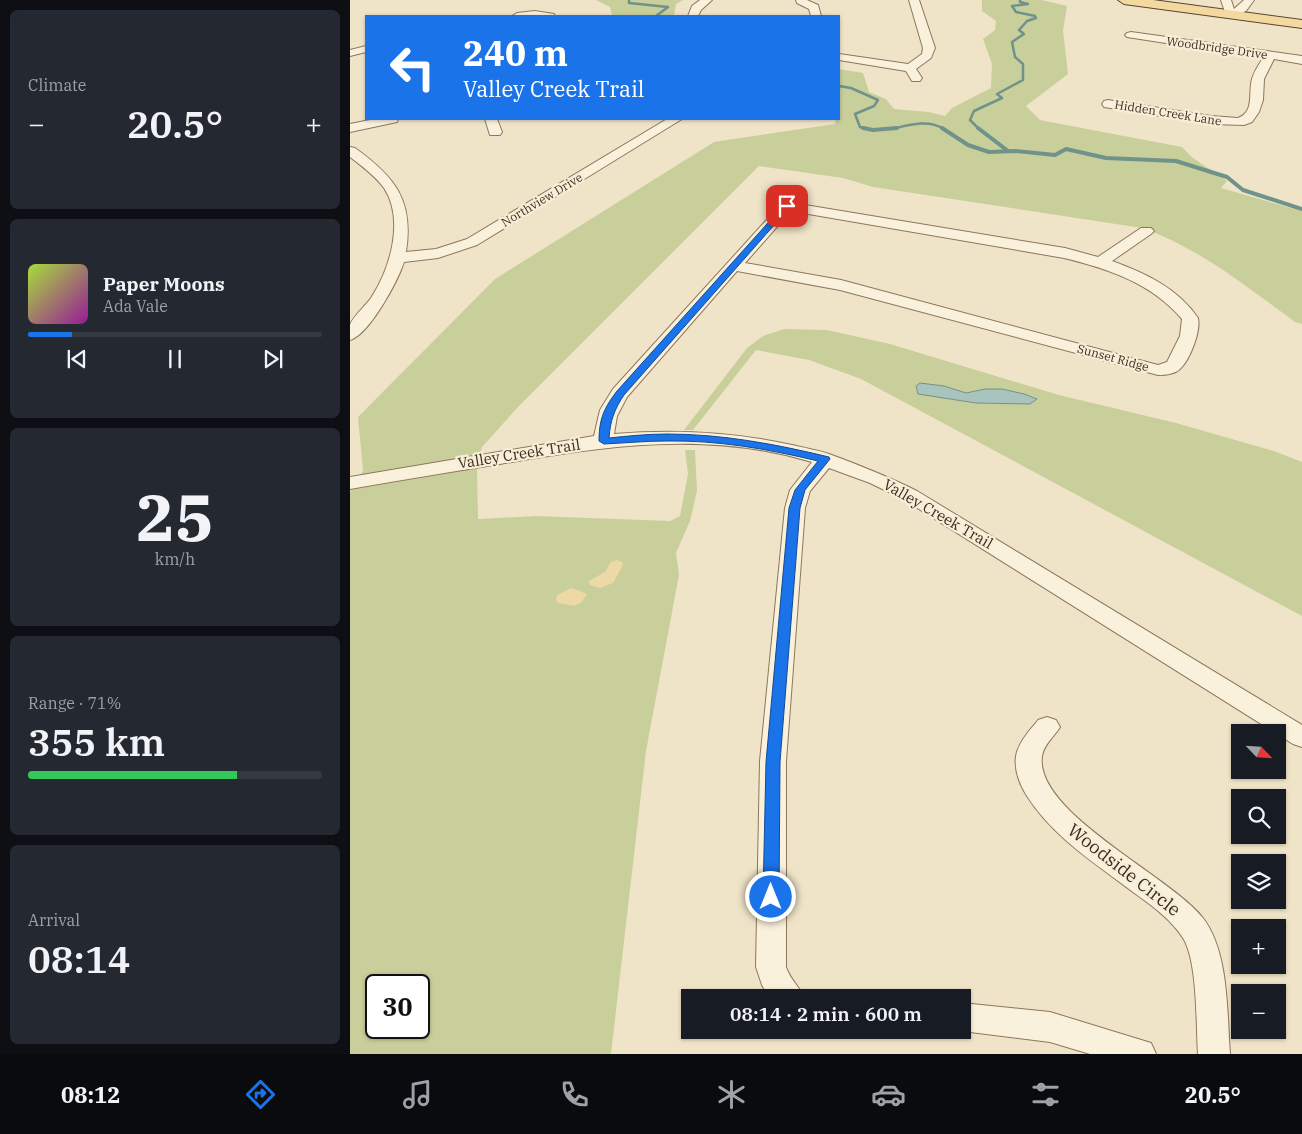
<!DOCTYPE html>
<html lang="en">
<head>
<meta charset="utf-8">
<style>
  :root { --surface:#171b24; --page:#242831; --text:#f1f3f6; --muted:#9ea1a6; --line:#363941; --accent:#1a73e8 }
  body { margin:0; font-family:"IBM Plex Serif",serif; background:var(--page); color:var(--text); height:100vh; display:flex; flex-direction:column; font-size:19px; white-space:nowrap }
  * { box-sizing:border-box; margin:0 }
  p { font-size:16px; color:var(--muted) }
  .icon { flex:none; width:28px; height:28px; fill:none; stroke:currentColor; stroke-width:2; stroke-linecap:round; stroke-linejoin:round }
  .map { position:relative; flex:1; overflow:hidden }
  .sheet { display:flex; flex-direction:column; gap:10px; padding:10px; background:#0d0f14; width:350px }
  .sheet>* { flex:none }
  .top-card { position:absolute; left:15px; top:15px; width:475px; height:105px; border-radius:0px; box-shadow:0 1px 4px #0004; background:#1a73e8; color:#fff; overflow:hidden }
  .needle { width:32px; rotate:115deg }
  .controls { position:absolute; left:881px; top:724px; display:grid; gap:10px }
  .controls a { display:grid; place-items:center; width:55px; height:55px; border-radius:0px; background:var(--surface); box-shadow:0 1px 4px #0004; font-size:25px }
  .speed { position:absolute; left:15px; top:974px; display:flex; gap:10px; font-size:25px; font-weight:700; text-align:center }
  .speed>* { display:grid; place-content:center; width:65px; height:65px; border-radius:50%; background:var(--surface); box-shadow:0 1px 4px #0004; line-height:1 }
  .speed .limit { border:2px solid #111; border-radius:8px; background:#fff; color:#111 }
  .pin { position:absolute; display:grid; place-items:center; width:42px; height:42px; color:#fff; margin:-21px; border-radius:10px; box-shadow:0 2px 8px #0006 }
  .me { position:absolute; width:55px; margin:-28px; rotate:0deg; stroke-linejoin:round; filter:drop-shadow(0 0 4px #0008) }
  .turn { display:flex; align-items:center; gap:18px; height:105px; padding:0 15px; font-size:22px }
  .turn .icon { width:65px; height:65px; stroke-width:2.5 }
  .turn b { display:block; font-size:35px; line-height:42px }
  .big { font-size:38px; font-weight:600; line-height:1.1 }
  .sheet .card { flex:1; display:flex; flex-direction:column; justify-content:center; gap:8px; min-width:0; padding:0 18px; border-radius:8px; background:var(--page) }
  .sheet .dial { align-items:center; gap:0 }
  .dial b { font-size:65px; line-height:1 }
  .song { display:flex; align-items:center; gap:15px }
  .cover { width:60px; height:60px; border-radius:8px; background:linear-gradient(135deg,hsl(80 70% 55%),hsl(300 70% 35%)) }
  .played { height:5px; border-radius:2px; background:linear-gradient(90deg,var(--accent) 15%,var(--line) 15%) }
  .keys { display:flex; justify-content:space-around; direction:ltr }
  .heat { display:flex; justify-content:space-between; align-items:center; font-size:28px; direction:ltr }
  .charge { height:8px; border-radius:4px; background:linear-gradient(90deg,#34c759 71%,var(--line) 0) }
  .trip { position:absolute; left:331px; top:989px; width:290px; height:50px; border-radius:0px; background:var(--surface); box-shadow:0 1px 4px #0004; font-weight:600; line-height:50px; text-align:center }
  .tab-bar { display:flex; height:80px; justify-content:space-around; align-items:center; background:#090b0e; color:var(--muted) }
  .tab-bar .icon { width:35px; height:35px }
  .tab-bar .selected { color:var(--accent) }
  .tab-bar b { font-size:22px; color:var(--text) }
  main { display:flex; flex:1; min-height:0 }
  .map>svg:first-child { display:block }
</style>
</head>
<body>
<main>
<section class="sheet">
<div class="card"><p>Climate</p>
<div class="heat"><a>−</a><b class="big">20.5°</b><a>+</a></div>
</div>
<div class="card">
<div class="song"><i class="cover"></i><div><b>Paper Moons</b><p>Ada Vale</p></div></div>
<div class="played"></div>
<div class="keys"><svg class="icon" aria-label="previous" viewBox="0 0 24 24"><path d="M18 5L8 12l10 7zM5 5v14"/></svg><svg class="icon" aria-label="pause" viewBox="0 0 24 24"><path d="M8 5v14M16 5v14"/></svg><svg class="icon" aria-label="next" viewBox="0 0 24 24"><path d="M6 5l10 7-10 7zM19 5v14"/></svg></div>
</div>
<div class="card dial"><b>25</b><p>km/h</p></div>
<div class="card"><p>Range · 71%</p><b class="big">355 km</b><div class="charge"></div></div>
<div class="card"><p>Arrival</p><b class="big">08:14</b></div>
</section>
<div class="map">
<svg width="952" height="1054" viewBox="0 0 952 1054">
  <rect width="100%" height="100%" fill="#f0e4c8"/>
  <g fill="#c9cf9b" fill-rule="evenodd">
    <polygon points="246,0 333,0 326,4 324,16 262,16 260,7"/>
    <path d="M632,0H692L717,6L713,31L718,74L676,106L690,120L832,147L843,158L877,181L871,188L952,211V324L945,322C897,287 849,248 792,228L523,187L493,178L409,166L168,407L132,447L127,469L128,519L186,516L320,521L330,516L338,474L335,450H345L347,491L340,521L326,553L329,575L296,751L261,1054H0V492L13,471L8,417L145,279L364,142L485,124L486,119H489V69L513,73L519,92L536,99L544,109L579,112L595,116L602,108L641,88L642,64L633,39L645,30L646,21L632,11ZM26,985H69V1028H26Z"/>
    <polygon points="434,329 477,330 540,344 709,395 826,423 924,451 952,462 952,616 511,379 459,360 406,350 343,430 334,430 397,348 413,336"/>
  </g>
  <g fill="#ecd9a5">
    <polygon points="267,560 272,562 273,565 263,583 250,588 240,585 239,581 255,572 261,562"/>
    <polygon points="221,588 235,593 237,594 231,603 224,606 208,603 206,601 207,595"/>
  </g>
  <polygon fill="#a9c4bc" stroke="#6f938a" points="570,383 594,386 616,393 635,389 652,389 674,394 687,399 680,404 626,403 568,394 566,386"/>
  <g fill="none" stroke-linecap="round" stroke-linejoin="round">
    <g stroke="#6f938a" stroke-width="2.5">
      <polyline points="279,0 279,3 318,7 306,16"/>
      <polyline points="489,86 501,88 528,100 524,106 505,114 510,127 518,129"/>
      <path d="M542,129C559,125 578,119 594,129"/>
      <polyline points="629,129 620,120 624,111 652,98 647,94 673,80 673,64 665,57 662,42 674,34 669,30 677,21 686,18 685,16 666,12 662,6 678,4 670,2 670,0"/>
    </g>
    <g stroke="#6f938a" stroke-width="4">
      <polyline points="513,128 523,130 547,128"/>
      <polyline points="592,128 618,145 639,152 665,151 705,155 716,149 756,158 826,161 877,177 893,190 952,209"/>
      <polyline points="628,128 658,151"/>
    </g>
    <g stroke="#8d765c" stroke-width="2">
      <g id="minor">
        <polygon points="350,0 362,0 351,10 348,16 338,16 342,6"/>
        <polygon points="446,0 457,0 468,5 471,16 461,16 459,9 447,3"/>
        <polygon points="559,0 569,0 585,48 581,58 566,69 572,78 570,81 562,81 556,71 489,60 489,54 558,64 572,54 573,48"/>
        <polygon points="871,0 881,0 884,9 894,0 904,0 896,11 881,18 876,15"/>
        <polygon points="185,11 204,14 205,16 162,16 167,13"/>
        <path d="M781,32L952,56V64L924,59L914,79L913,100L909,112L902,122L894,125L861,124L754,107L752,104L754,101L758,100L861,116L888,118C905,112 898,93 902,79C904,72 909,64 913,58L777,37L775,35L777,33Z"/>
        <polygon points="16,46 16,52 0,56 0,50"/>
        <polygon points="25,119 48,119 47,122 0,132 0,124"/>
        <polygon points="135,119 147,119 152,132 150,135 140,135"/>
        <path d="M317,119H332L127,245L88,258L54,262C48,281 19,335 0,340C0,336 0,329 0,325C2,318 16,305 21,298C40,269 55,220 34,188C25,176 12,166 0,157V147L5,148C45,177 64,200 56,252L86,249L117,239Z"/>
        <path d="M437,202L715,248L748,257L791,228H801L804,231L801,234L762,261C795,273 828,288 848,318C851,331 840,360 830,369C825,374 815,375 808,375L490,290L387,271L277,397L267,416L264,434C324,429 384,432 442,445C454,448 468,450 479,454C509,465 539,477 567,491L952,725V747L943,744L553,499L520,483L479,468L460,491L455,508L436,761V967C440,979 449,986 454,998H419L412,985L406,967L410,761L435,508L440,490L462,462C356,430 256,446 150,464C100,472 50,480 0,489V477L244,436L250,410L263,389L432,203ZM441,211L714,258C759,269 801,283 832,319L830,336L817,362L808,365L491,280L395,263Z"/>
        <path d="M697,717L706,720L710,727C704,737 694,744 692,756C684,812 820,876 853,918C879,952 877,1013 880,1054H848C846,1025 848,962 833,938C821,919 801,905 783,892C745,863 703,837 677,796C670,785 664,770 666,756C668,744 677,733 685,724L688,720Z"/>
        <polygon points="612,1003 700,1012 801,1043 806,1054 740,1054 700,1042 612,1031 608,1030 612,1030"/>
      </g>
    </g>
    <g stroke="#5b4430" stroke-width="2">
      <polygon id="major" points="768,0 803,0 952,20 952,28 774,4"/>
    </g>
    <use href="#minor" fill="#faf1dc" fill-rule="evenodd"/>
    <use href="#major" fill="#f3d9a0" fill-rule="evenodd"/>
  </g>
  <path fill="#1a73e8" stroke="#114b97" d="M434,205L441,206L274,395C265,408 260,421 259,438C278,436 298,434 317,434C372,434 425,444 479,457L480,459L455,490L450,508L430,762L429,897L426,902L421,904L416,902L413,897L416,762L439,508L445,490L468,461C418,449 367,440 316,441C295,441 275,443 254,444L249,441C249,419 254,408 267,391Z"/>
  <g text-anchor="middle" stroke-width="4.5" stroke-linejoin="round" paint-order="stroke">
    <g font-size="12" fill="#3d2e20" stroke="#f7eed8">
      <text transform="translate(867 48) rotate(8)" y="4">Woodbridge Drive</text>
      <text transform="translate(818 113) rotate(9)" y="4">Hidden Creek Lane</text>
      <text transform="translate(192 200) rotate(-31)" y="4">Northview Drive</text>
      <text transform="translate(763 358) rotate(15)" y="4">Sunset Ridge</text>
    </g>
    <g font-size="15" fill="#3d2e20" stroke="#f7eed8">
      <text transform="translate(169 454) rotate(-9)" y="5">Valley Creek Trail</text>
      <text transform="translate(588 514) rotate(30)" y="5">Valley Creek Trail</text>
    </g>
    <g font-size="18" fill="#3d2e20" stroke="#f7eed8">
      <text transform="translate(774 870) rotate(38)" y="6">Woodside Circle</text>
    </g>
  </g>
</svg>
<div class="controls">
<a><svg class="needle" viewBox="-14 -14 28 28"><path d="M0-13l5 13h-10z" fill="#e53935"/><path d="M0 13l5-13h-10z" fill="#9ea1a6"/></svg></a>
<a><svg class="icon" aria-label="search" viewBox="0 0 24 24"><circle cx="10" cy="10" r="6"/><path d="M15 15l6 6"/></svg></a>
<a><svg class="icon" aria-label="layers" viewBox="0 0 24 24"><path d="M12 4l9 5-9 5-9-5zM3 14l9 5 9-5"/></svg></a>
<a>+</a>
<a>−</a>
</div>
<div class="speed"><div class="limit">30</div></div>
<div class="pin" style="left:437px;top:206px;background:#d93025"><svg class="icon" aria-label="arrive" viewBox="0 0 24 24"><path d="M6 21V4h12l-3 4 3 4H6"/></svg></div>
<svg class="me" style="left:421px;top:897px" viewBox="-20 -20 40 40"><circle r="17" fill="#1a73e8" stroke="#fff" stroke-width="3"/><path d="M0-11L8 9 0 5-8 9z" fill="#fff"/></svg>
<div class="trip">08:14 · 2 min · 600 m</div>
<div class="top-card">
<div class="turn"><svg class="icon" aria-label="left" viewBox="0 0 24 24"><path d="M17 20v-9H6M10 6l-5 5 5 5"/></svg><div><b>240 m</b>Valley Creek Trail</div></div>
</div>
</div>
</main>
<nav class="tab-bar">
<b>08:12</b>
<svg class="icon selected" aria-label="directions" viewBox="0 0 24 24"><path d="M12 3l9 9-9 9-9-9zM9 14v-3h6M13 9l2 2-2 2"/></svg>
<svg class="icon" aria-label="music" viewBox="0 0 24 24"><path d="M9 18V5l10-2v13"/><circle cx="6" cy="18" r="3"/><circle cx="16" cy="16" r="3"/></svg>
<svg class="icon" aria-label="phone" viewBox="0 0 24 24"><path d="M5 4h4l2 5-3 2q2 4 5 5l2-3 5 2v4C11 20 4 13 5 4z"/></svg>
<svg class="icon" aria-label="climate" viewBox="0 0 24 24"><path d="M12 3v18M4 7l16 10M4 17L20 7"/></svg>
<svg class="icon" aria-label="car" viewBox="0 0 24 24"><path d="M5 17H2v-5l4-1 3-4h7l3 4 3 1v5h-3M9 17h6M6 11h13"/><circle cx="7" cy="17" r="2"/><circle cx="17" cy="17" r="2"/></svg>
<svg class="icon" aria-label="filters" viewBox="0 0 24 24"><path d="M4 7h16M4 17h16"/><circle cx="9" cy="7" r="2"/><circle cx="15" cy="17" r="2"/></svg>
<b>20.5°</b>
</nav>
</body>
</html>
